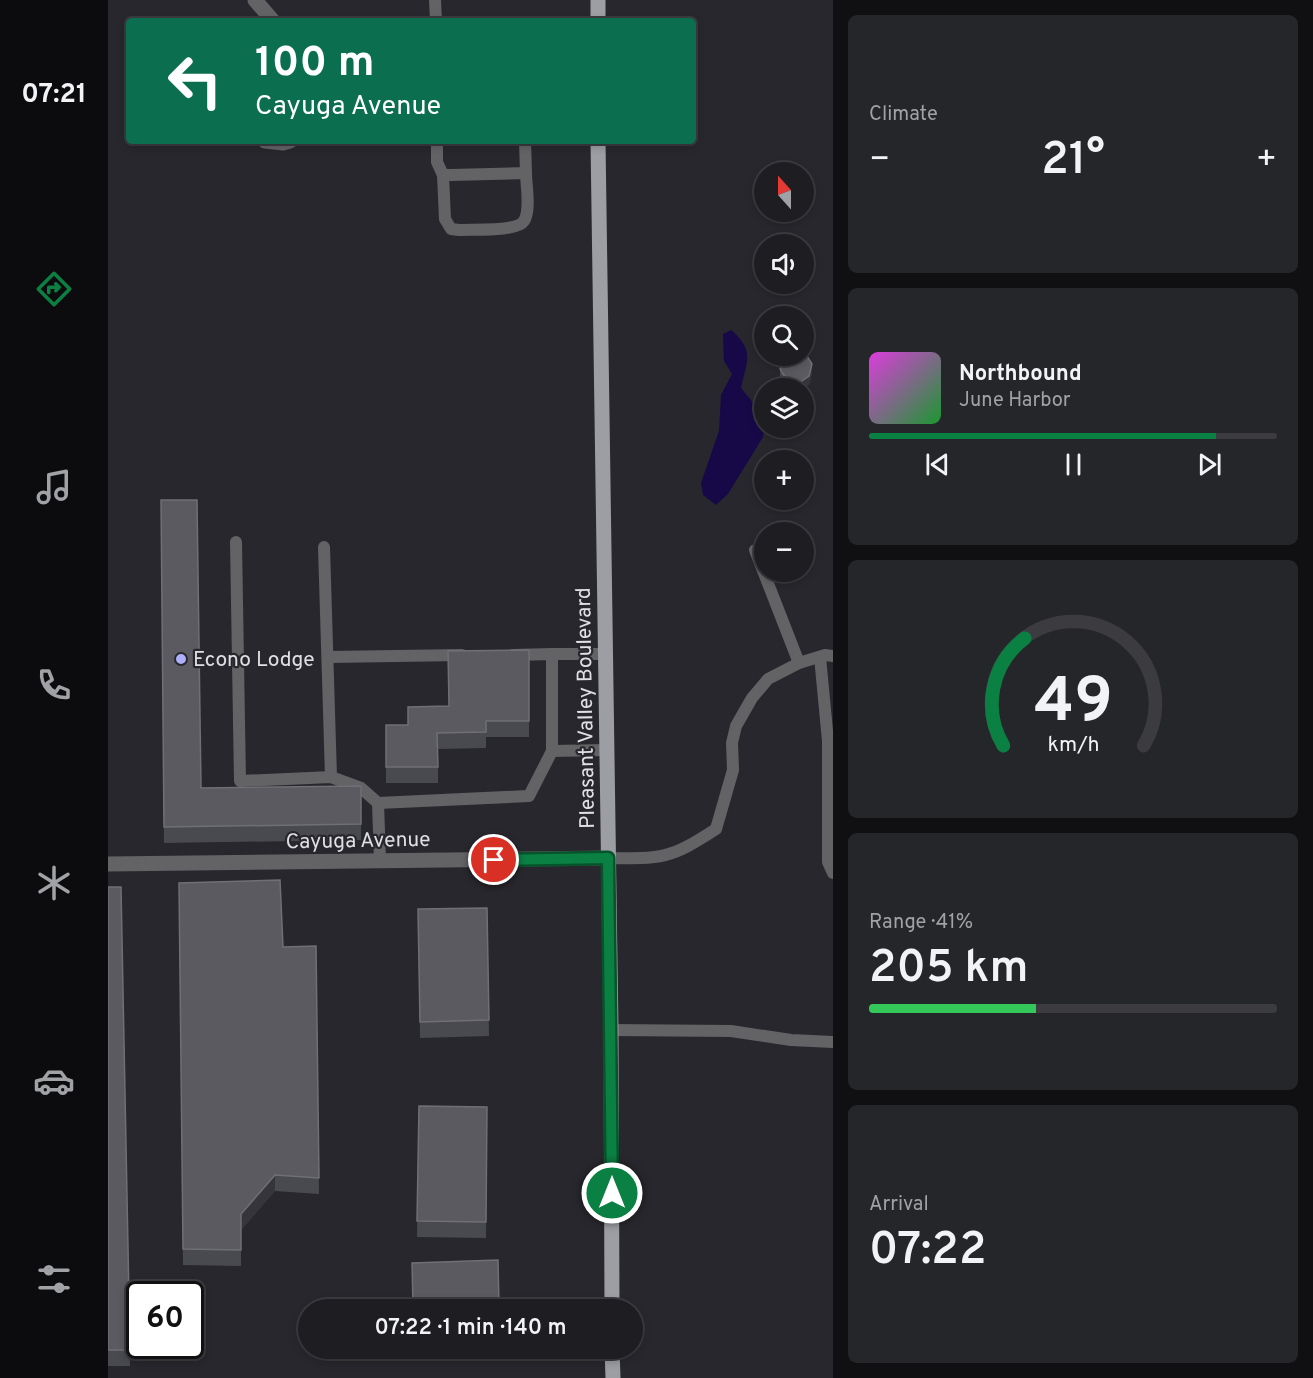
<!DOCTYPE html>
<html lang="en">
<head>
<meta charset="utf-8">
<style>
  :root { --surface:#1d1d22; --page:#25262a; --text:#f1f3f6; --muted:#a0a2a5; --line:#3b3b40; --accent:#0b8043 }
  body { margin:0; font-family:Overpass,sans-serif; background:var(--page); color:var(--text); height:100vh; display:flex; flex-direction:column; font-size:22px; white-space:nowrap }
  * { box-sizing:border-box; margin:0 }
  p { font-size:20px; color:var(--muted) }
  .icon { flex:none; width:33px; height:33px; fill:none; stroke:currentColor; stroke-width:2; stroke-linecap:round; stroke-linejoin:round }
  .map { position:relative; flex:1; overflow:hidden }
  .side { display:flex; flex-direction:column; gap:15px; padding:15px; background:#101013; width:480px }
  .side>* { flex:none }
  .guide { position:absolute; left:18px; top:18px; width:570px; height:126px; border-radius:6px; box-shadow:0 3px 9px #0003,0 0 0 2px var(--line); background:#0b6e4f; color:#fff; overflow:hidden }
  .needle { width:39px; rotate:339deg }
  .controls { position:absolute; left:646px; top:162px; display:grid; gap:12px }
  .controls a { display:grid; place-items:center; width:60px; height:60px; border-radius:50%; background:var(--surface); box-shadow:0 3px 9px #0003,0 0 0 2px var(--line); font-size:30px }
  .speed { position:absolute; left:18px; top:1281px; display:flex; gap:12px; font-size:30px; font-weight:700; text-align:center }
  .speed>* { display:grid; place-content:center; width:78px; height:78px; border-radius:50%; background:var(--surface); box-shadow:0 3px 9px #0003,0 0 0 2px var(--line); line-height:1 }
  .speed .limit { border:3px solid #111; border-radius:9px; background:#fff; color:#111 }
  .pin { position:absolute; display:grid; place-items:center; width:51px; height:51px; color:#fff; margin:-26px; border:3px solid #fff; border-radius:50%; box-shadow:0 2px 6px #0007 }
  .me { position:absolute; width:66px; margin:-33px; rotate:0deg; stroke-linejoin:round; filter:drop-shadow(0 0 4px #0008) }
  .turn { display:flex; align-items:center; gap:21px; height:126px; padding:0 30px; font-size:27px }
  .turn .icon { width:78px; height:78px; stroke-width:2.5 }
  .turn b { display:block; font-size:42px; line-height:51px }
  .big { font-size:45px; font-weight:600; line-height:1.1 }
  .side .card { flex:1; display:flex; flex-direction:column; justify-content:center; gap:9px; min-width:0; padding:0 21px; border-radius:9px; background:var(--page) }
  .side .dial { align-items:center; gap:0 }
  .dial svg { height:156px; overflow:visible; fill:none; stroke:var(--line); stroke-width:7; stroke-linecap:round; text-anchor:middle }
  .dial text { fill:var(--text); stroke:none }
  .song { display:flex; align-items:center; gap:18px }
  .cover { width:72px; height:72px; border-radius:9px; background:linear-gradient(135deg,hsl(300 70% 55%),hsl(130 70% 35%)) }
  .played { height:6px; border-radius:3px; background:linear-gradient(90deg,var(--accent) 85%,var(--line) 85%) }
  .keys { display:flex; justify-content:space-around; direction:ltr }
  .heat { display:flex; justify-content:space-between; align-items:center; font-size:33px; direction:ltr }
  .charge { height:9px; border-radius:4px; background:linear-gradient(90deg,#34c759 41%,var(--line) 0) }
  .trip { position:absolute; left:190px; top:1299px; width:345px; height:60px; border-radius:30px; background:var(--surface); box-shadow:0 3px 9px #0003,0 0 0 2px var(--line); font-weight:600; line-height:60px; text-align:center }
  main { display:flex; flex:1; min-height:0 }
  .menu { display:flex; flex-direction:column; width:108px; justify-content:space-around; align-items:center; background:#0c0c0e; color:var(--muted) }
  .menu .icon { width:42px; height:42px }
  .menu .active { color:var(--accent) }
  .menu b { font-size:27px; color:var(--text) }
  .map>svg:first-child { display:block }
</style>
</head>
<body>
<main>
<nav class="menu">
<b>07:21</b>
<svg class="icon active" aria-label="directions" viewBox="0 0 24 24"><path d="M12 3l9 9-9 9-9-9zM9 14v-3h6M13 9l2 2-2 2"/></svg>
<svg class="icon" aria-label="music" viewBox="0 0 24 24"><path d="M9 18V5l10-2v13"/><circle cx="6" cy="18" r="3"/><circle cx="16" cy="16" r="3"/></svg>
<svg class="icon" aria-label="phone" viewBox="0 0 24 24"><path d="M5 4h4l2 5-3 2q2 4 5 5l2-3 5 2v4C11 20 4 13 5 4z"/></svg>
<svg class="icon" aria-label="climate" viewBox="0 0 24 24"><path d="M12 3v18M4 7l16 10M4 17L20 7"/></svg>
<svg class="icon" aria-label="car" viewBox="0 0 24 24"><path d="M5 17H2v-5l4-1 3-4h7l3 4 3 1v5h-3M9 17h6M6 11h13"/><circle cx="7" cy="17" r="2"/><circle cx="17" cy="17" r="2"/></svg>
<svg class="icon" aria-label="filters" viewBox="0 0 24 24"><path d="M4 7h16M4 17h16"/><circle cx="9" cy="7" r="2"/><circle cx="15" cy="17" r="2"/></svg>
</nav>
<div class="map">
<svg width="725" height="1378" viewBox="0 0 725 1378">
  <rect width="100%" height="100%" fill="#27272d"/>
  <path fill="#170948" d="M623,330C647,350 639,361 633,388L656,416L655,437L620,494L608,505L595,495L593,483L611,431L613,395L624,374L616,361L615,334Z"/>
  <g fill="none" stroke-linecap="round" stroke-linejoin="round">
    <g stroke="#636366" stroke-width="12">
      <polyline points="327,0 328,21"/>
      <polyline points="329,141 329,162 335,175 343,175 418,173 417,141"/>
      <path d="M335,175L337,219L343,229L351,230C365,229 409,232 416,221C423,210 418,185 418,173"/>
      <polyline points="128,542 132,781 223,777 253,788 270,803 272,861"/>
      <polyline points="216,547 223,777"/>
      <polyline points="647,550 691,663"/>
      <polyline points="444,654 498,654"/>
      <polyline points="221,657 354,655"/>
      <polyline points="712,657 720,741 720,862 725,873"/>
      <polyline points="444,751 498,750"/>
      <polyline points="270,803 421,796 444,751 444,654 405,655"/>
      <path d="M500,858C554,859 562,859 608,829L625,770L624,743L628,726L644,698L660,679L691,663L717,655L725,656"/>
      <polyline points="503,1030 623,1031 683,1040 725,1042"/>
    </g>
    <g stroke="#636366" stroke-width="15">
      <polyline points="147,0 165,21"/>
      <polyline points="157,141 175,143 182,141"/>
      <polyline points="0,864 500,858"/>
    </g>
    <g stroke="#9d9ea4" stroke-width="15">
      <polyline points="490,0 490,21"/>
      <polyline points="490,141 503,1030 504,1310"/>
      <polyline points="504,1348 505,1378"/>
    </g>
  </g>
  <g fill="#494a50">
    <polygon points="672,369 704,373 701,385 696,388 679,388 672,378"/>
    <polygon points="53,500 93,788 253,786 253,840 56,843"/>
    <polygon points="421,650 421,737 378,737 378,748 330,749 330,783 278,783 278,725 300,725 341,706"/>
    <polygon points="71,883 175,947 208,946 211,1194 167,1191 133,1230 133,1266 75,1265"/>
    <polygon points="0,887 22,1350 22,1366 0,1366"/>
    <polygon points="379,908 381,1036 312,1038 310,909"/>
    <polygon points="311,1106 379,1107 378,1238 309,1237"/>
    <polygon points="390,1260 391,1310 305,1310 304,1263"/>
  </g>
  <g fill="#35353b">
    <polygon points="704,364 704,373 701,385 696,388 691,388 691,383"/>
    <polygon points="167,1175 167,1191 133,1230 133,1214"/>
  </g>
  <g fill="#5a5a60" stroke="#6f6f75" stroke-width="1.5">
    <polygon points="696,353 697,353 704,364 701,376 691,383 679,380 672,369 675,357 677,356 696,356"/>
    <polygon points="53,500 89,500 93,788 253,786 253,824 56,827"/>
    <polygon points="421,650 421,721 378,721 378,732 329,733 330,767 278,767 278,725 300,725 300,707 341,706 340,651"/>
    <polygon points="172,880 175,947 208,946 211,1178 167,1175 133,1214 133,1250 75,1249 71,883"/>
    <polygon points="0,887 13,887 22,1350 0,1350"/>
    <polygon points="379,908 381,1020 312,1022 310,909"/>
    <polygon points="311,1106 379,1107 378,1222 309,1221"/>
    <polygon points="390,1260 391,1305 305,1306 304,1263"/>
  </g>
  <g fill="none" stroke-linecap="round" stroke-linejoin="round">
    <g stroke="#07532c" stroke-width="15">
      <polyline id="route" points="386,860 500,858 504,1193"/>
    </g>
    <use href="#route" stroke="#0b8043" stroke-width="10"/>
  </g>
  <circle fill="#adaffb" stroke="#27272d" stroke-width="2" cx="73" cy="659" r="6"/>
  <g text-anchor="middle" stroke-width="4.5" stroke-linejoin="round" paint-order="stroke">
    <g font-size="21" fill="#e0e0e4" stroke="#27272d" text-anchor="start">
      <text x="85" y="666">Econo Lodge</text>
    </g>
    <g font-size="21" fill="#e0e0e4" stroke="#27272d">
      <text transform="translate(477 708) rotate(-91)" y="7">Pleasant Valley Boulevard</text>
      <text transform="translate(250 840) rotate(-1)" y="7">Cayuga Avenue</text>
    </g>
  </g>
</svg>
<div class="controls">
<a><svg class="needle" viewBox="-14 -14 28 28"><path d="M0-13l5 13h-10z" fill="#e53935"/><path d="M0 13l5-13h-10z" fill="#a0a2a5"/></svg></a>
<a><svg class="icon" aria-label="sound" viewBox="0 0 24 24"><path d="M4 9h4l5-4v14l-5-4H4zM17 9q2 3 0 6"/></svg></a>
<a><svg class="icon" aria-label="search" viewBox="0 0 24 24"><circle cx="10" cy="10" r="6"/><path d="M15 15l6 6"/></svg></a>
<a><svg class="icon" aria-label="layers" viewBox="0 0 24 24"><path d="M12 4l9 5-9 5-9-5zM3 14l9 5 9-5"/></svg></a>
<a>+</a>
<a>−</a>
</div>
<div class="speed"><div class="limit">60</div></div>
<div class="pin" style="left:386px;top:860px;background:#d93025"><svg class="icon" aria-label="arrive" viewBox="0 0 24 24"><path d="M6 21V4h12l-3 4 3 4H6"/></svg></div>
<svg class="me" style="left:504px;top:1193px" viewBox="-20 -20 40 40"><circle r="17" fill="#0b8043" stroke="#fff" stroke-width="3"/><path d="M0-11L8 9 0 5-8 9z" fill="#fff"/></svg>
<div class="trip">07:22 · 1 min · 140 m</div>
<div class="guide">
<div class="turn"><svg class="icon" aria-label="left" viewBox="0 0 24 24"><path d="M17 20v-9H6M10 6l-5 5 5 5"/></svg><div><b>100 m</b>Cayuga Avenue</div></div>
</div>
</div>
<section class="side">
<div class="card"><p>Climate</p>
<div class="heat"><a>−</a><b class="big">21°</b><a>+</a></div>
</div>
<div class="card">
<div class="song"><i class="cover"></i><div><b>Northbound</b><p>June Harbor</p></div></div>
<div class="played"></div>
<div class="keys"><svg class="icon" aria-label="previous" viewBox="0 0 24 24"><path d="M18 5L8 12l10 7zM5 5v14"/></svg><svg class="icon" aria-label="pause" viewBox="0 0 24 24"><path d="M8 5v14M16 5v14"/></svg><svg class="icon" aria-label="next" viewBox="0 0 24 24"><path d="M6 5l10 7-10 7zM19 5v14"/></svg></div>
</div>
<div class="card dial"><svg viewBox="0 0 100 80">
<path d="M14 69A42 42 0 1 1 86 69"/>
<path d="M14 69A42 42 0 0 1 25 14" stroke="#0b8043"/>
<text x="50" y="56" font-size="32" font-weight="700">49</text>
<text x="50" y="72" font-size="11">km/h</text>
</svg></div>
<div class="card"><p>Range · 41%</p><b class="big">205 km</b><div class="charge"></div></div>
<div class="card"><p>Arrival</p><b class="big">07:22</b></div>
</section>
</main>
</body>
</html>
